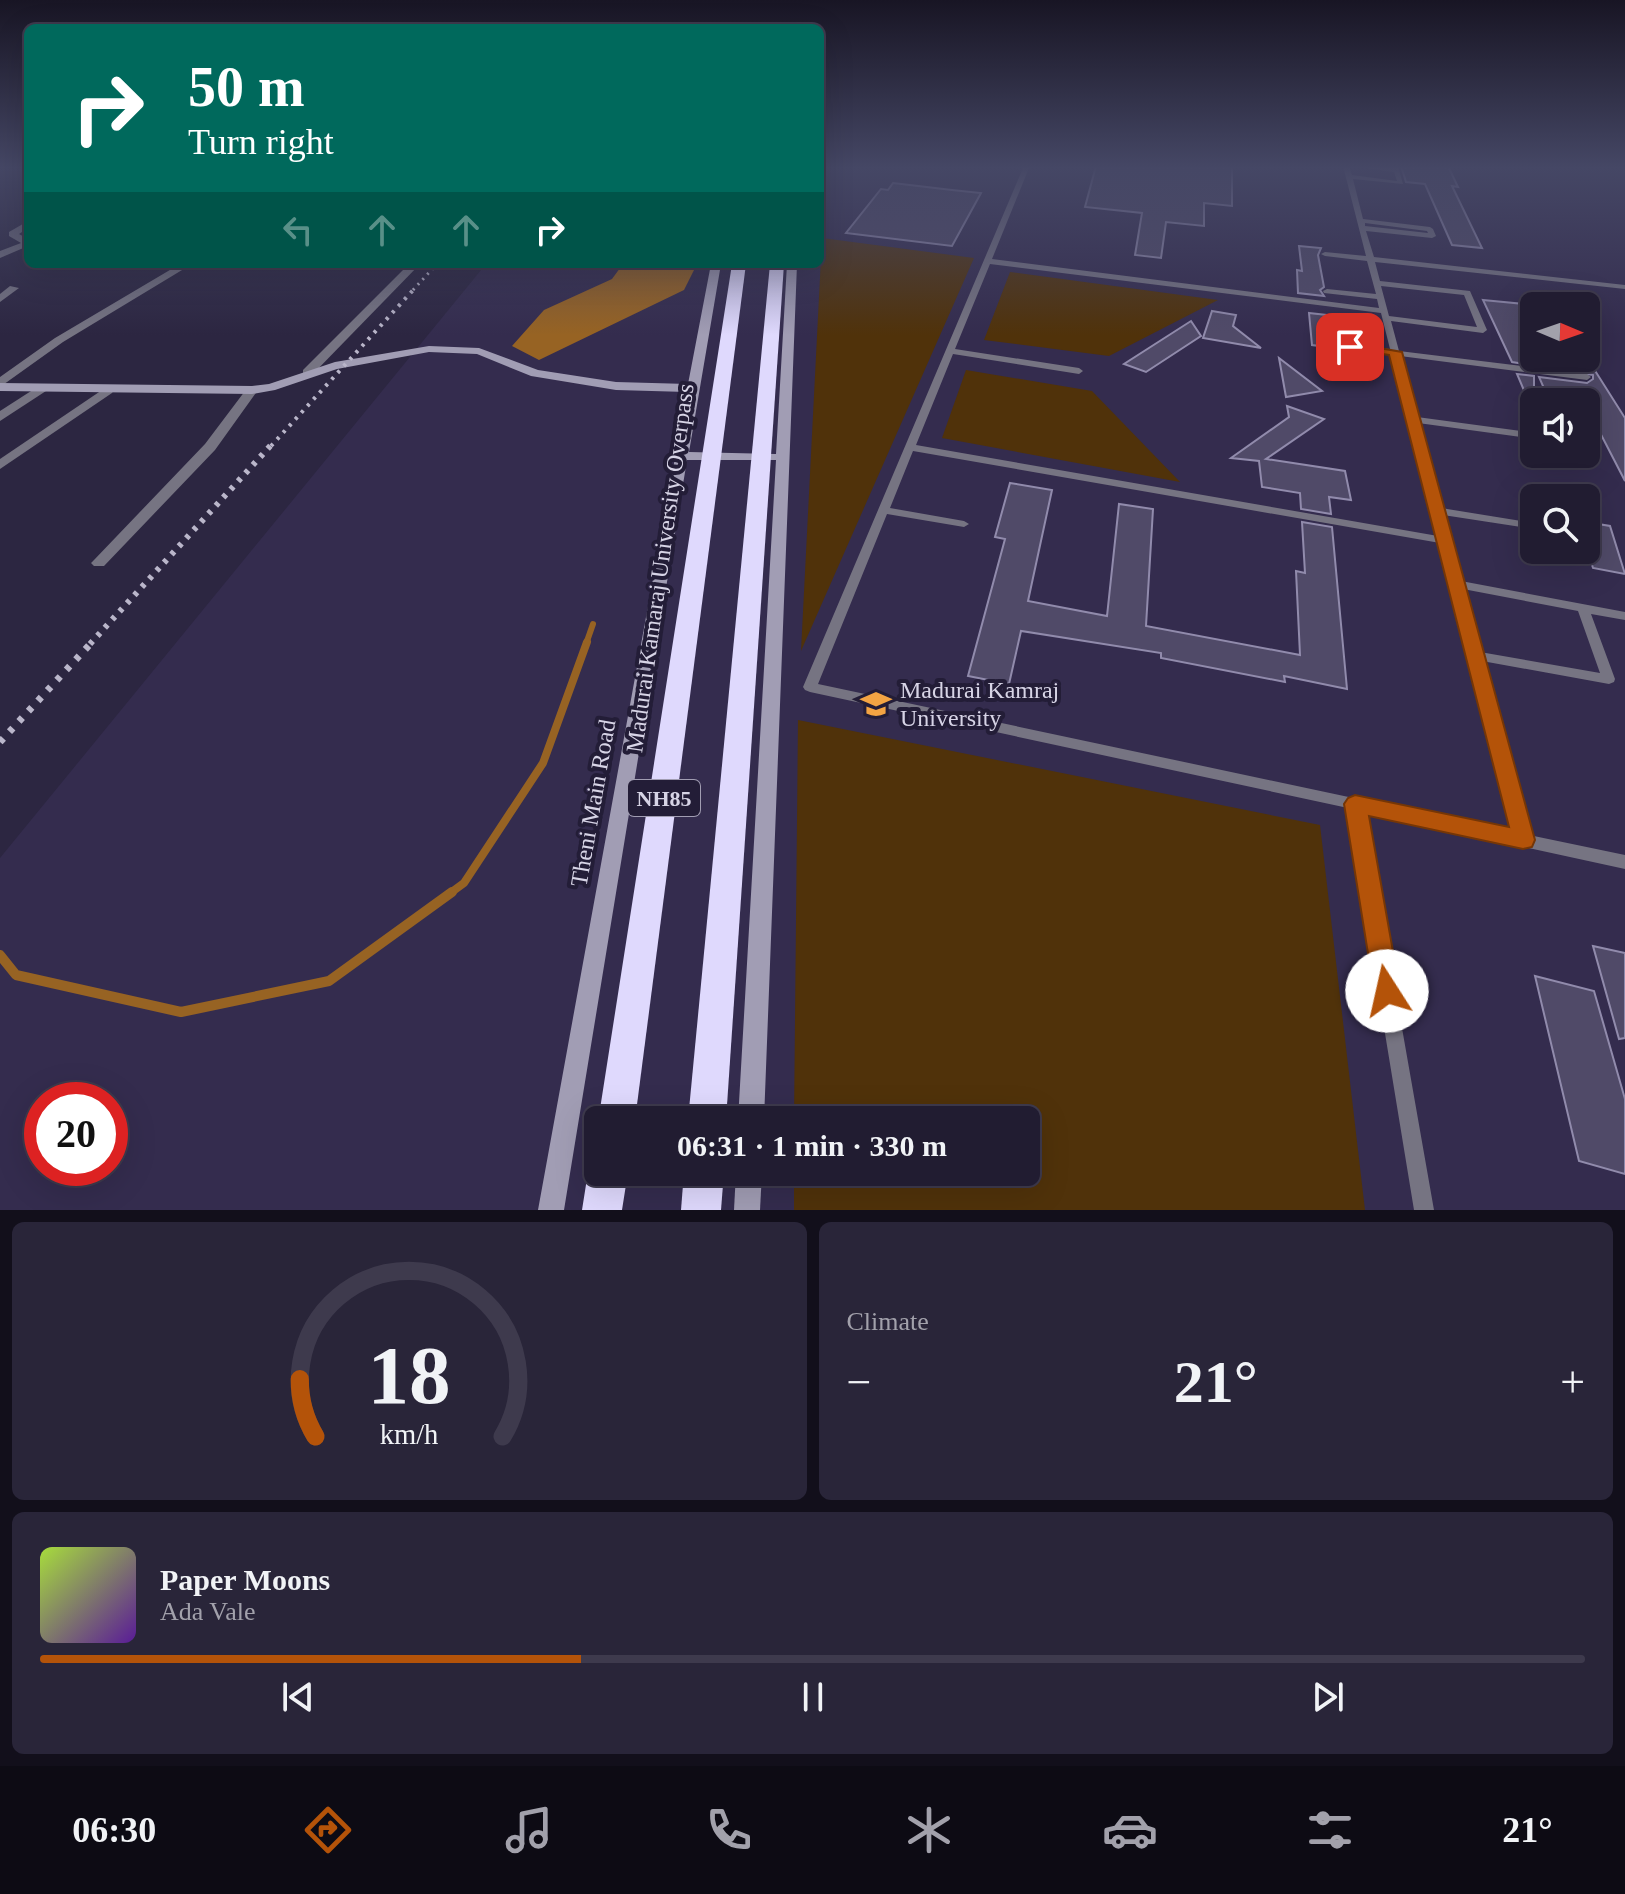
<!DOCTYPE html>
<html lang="en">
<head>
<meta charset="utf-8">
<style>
  :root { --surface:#211c31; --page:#292539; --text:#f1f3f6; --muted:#a2a1ab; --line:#3e3a4d; --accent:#b45309 }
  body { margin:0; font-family:Georgia,serif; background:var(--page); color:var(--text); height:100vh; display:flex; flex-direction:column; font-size:30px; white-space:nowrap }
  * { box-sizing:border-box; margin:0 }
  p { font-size:26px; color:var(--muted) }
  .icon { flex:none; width:44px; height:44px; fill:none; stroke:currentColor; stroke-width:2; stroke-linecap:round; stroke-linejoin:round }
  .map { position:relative; height:1210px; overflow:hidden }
  .drawer { display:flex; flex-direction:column; gap:12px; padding:12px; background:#120f1b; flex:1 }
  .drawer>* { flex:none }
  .banner { position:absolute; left:24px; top:24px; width:800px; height:244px; border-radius:12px; box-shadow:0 8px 32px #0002,0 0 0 2px var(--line); background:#00695c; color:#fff; overflow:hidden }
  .needle { width:52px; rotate:92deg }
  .fabs { position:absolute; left:1520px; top:292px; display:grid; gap:16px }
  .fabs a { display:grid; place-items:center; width:80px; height:80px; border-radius:12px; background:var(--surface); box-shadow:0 8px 32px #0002,0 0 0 2px var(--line); font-size:40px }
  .speed { position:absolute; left:24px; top:1082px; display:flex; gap:16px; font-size:40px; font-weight:700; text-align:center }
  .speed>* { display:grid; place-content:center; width:104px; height:104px; border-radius:50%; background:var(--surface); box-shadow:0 8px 32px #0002,0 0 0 2px var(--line); line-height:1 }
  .speed .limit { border:12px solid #d22; background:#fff; color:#111 }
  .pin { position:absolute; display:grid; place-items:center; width:68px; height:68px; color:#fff; margin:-34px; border-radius:16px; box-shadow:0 4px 12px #0006 }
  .me { position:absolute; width:88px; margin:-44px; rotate:350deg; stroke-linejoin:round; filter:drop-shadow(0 0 6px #0008) }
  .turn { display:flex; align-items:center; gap:28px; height:168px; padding:0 32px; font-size:36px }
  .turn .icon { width:104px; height:104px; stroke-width:2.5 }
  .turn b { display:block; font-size:56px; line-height:68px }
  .lanes { display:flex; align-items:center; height:76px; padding:0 32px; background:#0003; justify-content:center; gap:40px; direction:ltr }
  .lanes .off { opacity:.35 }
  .big { font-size:60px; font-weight:800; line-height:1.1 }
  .drawer .card { flex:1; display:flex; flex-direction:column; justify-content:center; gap:12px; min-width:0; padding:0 28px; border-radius:12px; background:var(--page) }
  .drawer .dial { align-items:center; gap:0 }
  .dial svg { height:208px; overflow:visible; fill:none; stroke:var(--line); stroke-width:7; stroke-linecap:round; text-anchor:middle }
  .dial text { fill:var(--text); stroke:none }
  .song { display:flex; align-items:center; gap:24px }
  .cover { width:96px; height:96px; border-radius:12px; background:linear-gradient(135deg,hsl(80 70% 55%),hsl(270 70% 35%)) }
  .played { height:8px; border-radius:4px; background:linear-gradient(90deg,var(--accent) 35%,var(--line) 35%) }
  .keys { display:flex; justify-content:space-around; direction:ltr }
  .heat { display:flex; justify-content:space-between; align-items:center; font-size:44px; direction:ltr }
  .drawer .tiles { flex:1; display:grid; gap:12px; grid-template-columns:1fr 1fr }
  .card:last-child { grid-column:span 2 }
  .trip { position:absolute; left:584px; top:1106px; width:456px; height:80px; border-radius:12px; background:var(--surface); box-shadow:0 8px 32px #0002,0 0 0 2px var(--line); font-weight:800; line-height:80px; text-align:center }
  .menu { display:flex; height:128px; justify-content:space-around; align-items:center; background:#0d0b14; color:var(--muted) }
  .menu .icon { width:56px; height:56px }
  .menu .active { color:var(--accent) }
  .menu b { font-size:36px; color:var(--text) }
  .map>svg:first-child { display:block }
</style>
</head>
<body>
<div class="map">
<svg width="1625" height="1210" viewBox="0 0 1625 1210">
  <rect width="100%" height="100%" fill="#2c2641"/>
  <path fill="#342c4e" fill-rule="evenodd" d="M820,166H1625V1210H0V858L486,264H820ZM1534,306H1586V358H1534ZM1534,402H1586V454H1534ZM1534,498H1586V550H1534ZM42,1100H110V1168H42ZM598,1120H1026V1172H598Z"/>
  <g fill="#50320a">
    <polygon points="822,238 974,258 801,651"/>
    <polygon points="1010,272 1218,300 1109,356 984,340"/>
    <polygon points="966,370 1092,391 1180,482 942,438"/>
    <polygon points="798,720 1320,825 1365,1210 794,1210 794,1172 1026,1172 1026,1120 794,1120"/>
  </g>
  <polygon fill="#976323" points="623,264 705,264 704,269 694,270 684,290 539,360 512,346 544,310 612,279"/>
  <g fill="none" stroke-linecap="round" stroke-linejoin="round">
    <polyline stroke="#976323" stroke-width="6" points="586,644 593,624"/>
    <polyline stroke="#976323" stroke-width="8" points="449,894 464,883 543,763 587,642"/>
    <polyline stroke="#976323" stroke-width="10" points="0,955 16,975 181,1012 329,981 452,892"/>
  </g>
  <g fill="#504a68" stroke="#918bac" stroke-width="2">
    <polygon points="1096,166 1232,166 1232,206 1204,203 1204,226 1166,222 1161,258 1135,255 1142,213 1085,207"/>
    <polygon points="1401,166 1448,166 1458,187 1452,186 1482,248 1452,245 1425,184 1406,182"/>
    <polygon points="893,183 952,190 981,193 952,246 846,233 881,189 888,190"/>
    <polygon points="1299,246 1321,248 1318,255 1324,287 1320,290 1324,296 1298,293 1297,270 1302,271"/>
    <polygon points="1483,300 1524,304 1534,324 1534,358 1587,358 1625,418 1625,481 1594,421 1586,424 1586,402 1550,402 1539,377 1587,383 1593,379 1593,375 1512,362"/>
    <polygon points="1212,311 1236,315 1233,326 1261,348 1203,338"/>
    <polygon points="1309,313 1336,316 1342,349 1312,345"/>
    <polygon points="1191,321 1201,336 1146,372 1124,364"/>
    <polygon points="1279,358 1322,391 1286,397"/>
    <polygon points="1517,374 1534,376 1534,414"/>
    <polygon points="1287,406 1324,419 1266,459 1345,471 1351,500 1329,497 1331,514 1301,509 1300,493 1262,487 1259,461 1231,458 1289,417"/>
    <polygon points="1010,483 1052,490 1028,601 1107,616 1119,504 1153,509 1146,626 1300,655 1296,571 1305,573 1302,522 1332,527 1347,689 1284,676 1285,682 1161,658 1161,653 1021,631 1009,684 968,676 1005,539 995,537"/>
    <polygon points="1586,522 1610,526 1625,574 1593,568 1586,546"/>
    <polygon points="1593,946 1625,953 1625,1038 1619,1039"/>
    <polygon points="1535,976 1594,991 1625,1099 1625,1174 1579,1161"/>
  </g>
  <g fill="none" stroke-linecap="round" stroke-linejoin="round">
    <path fill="#767482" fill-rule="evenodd" d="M1014,166H1053L1050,168H1029L992,259L1379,308L1377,299L1324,293L1323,291L1327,289L1376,294L1367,261L1325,256L1321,254L1325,252L1366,256L1343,166H1349L1352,175L1397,181L1394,172L1351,166L1393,168L1392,166H1398L1403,184L1353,179L1363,219L1430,227L1433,229L1436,236L1432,238L1366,231L1374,257L1625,285V289L1375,262L1380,281L1470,291L1487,330L1483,333L1391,321L1399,351L1587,374L1591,377L1587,380L1400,356L1417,417L1521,431L1526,434L1521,437L1418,423L1441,508L1534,523V529L1443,515L1461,581L1625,612V620L1591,614L1615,679L1614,682L1609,684L1482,661L1529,835L1625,855V869L1364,812L1434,1210H1414L1348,808L810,692L805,690L803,687L1023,168ZM1365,223L1427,231L1428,233L1365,226ZM990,264L1381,313L1390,349L1350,344L1346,347L1350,350L1391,355L1438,536L916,445L953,354L1079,374L1083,371L1079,368L955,349ZM1381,286L1464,295L1477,327L1389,316ZM913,451L1440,543L1513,832L818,684L887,514L964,527L969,524L964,521L890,508ZM1463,589L1578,611L1600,673L1480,652Z"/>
    <g fill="#767482" fill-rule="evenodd">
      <polygon points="28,221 28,228 19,234 28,239 28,246 0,258 0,251 21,243 9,236 9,232"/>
      <polygon points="180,264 192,264 63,342 0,387 0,377 55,338"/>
      <polygon points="247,264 259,264 251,269 247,268"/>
      <polygon points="409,264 420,264 311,376 303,376 303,370"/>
      <polygon points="10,286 19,288 0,302 0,294"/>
      <polygon points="42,384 48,388 46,391 0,421 0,411"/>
      <polygon points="108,386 114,390 112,393 0,469 0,459"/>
      <polygon points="252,386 258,390 215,450 104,566 94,566 91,563 94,560 205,444 248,387"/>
    </g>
    <g fill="#a19db4" fill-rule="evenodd">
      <polygon points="711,264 721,264 689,452 776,454 787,264 797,264 764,1120 738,1120 776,460 687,460 564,1210 538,1210 687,392 616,390 531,376 477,354 429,352 337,369 275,390 252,394 0,391 0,383 252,386 269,384 335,362 429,346 479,348 538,370 616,382 688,384"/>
      <polygon points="736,1172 762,1172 760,1210 734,1210"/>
    </g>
    <g fill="#dfd9fd" fill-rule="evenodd">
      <polygon points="732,264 746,264 635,1120 598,1122"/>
      <polygon points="770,264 784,264 726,1120 688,1120"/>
      <polygon points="598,1157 598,1172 628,1172 622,1210 582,1210 588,1172"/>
      <polygon points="684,1172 724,1172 721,1210 681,1210"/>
    </g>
    <polyline stroke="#bab6ca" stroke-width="3" stroke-dasharray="2 5" stroke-linecap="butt" points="413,290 437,264"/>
    <polyline stroke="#bab6ca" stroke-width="4" stroke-dasharray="3 6" stroke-linecap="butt" points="271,446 415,288"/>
    <polyline stroke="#bab6ca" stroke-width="6" stroke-dasharray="4 7" stroke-linecap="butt" points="90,644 272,444"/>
    <polyline stroke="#bab6ca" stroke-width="7" stroke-dasharray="5 9" stroke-linecap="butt" points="0,742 92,642"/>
  </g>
  <linearGradient id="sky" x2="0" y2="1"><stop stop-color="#181524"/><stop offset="0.5" stop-color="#454765"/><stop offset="1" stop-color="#454765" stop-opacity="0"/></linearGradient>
  <rect width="1625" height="335" fill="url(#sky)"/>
  <polygon fill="#b45309" stroke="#753606" stroke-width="2" points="1350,343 1402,352 1535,840 1532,847 1523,849 1369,816 1400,991 1396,1000 1387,1004 1378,1000 1374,991 1344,804 1348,798 1355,795 1509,827 1389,355 1345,349 1343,347"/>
  <defs>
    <g id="university-bare" transform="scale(2.4)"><path d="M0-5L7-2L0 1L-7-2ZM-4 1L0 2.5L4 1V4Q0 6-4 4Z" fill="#f3a443" stroke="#231d37" stroke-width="2.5" paint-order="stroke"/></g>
  </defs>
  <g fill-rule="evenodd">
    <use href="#university-bare" x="876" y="704"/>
  </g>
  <g text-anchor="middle" stroke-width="8" stroke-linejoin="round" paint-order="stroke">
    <rect fill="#231d37" stroke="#a19db2" stroke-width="2" x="628" y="780" width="72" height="36" rx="6"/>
    <g font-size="22" font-weight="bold" fill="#d7d4e6">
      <text x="664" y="806">NH85</text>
    </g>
    <g font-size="24" fill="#d7d4e6" stroke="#231d37">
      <text transform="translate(660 568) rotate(-82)" y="8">Madurai Kamaraj University Overpass</text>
      <text transform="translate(593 803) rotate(-80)" y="8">Theni Main Road</text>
    </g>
    <g font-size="24" fill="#d7d4e6" stroke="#231d37" text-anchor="start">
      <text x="900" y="698">Madurai Kamraj<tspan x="900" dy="28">University</tspan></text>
    </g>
  </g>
</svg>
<div class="fabs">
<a><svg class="needle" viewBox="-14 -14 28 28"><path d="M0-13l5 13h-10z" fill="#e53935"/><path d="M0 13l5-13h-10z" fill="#a2a1ab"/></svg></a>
<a><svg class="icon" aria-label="sound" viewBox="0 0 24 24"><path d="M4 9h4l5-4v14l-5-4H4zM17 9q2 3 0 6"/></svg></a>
<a><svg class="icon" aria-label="search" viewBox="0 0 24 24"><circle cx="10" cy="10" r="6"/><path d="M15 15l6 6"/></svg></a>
</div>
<div class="speed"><div class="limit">20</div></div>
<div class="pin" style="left:1350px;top:347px;background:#d93025"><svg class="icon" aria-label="arrive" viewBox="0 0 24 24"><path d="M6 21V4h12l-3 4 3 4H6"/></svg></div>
<svg class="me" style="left:1387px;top:991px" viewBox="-20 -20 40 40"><circle r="19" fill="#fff"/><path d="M0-13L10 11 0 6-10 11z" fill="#b45309"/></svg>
<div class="trip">06:31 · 1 min · 330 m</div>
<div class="banner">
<div class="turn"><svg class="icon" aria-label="right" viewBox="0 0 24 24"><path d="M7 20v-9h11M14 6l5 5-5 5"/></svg><div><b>50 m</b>Turn right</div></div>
<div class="lanes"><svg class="icon off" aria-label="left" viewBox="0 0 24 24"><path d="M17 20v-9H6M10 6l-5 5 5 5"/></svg><svg class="icon off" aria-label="ahead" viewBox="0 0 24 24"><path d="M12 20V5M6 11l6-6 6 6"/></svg><svg class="icon off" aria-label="ahead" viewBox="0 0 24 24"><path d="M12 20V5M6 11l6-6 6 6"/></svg><svg class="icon" aria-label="right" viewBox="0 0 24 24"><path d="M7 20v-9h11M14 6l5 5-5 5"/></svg></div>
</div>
</div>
<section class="drawer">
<div class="tiles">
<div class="card dial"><svg viewBox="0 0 100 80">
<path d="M14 69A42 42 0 1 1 86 69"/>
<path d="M14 69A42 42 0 0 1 8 47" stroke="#b45309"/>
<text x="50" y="56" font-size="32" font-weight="700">18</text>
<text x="50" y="72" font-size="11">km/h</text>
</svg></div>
<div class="card"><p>Climate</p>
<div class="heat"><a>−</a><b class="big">21°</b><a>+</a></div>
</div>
<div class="card">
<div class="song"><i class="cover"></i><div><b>Paper Moons</b><p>Ada Vale</p></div></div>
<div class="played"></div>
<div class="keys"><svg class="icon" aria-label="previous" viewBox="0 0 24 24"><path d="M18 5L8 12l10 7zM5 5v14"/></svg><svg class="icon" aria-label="pause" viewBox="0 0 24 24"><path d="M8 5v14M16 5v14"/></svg><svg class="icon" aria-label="next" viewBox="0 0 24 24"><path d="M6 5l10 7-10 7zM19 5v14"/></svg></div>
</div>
</div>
</section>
<nav class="menu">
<b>06:30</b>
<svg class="icon active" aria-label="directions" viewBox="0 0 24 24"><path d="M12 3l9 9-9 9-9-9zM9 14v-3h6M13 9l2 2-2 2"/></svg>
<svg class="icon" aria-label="music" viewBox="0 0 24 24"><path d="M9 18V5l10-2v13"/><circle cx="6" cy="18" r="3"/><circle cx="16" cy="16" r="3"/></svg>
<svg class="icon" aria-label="phone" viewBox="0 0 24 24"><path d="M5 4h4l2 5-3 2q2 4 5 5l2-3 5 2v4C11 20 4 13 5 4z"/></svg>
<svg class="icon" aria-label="climate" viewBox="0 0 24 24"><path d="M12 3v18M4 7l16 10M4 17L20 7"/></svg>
<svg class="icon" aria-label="car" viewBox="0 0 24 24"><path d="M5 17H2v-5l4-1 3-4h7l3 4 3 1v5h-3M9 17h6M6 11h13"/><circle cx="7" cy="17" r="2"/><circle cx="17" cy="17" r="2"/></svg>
<svg class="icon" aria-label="filters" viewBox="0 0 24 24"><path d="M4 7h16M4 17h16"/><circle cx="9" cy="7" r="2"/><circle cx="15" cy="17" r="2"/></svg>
<b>21°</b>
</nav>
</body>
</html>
